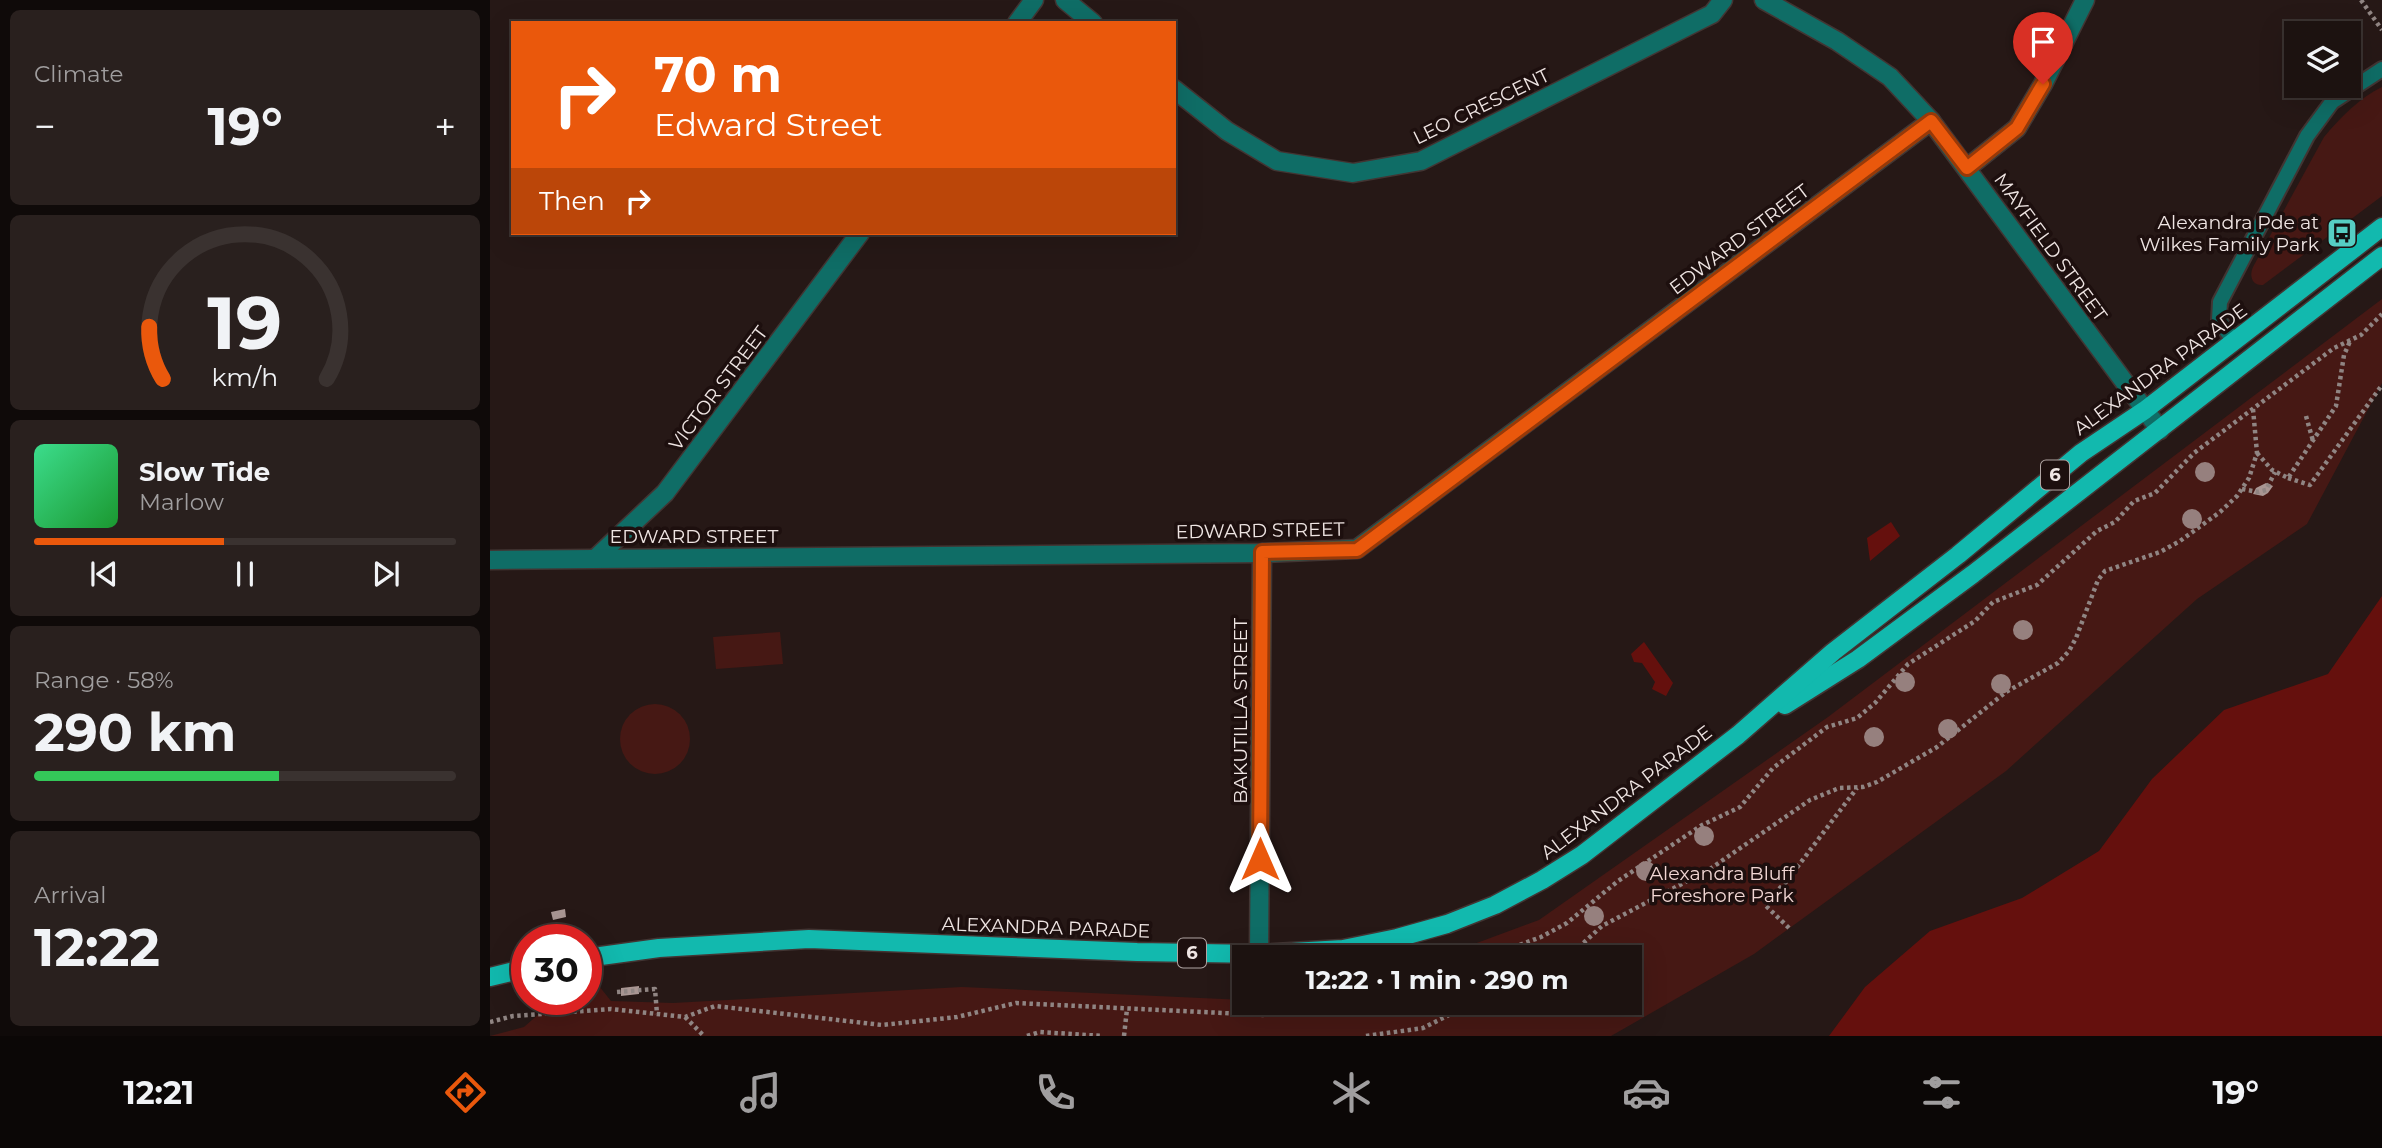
<!DOCTYPE html>
<html lang="en">
<head>
<meta charset="utf-8">
<style>
  :root { --surface:#1c1210; --page:#29201e; --text:#f1f3f6; --muted:#a09e9f; --line:#3a3230; --accent:#ea580c }
  body { margin:0; font-family:Montserrat,sans-serif; background:var(--page); color:var(--text); height:100vh; display:flex; flex-direction:column; font-size:26px; white-space:nowrap }
  * { box-sizing:border-box; margin:0 }
  p { font-size:23px; color:var(--muted) }
  .icon { flex:none; width:38px; height:38px; fill:none; stroke:currentColor; stroke-width:2; stroke-linecap:round; stroke-linejoin:round }
  .map { position:relative; flex:1; overflow:hidden }
  .drawer { display:flex; flex-direction:column; gap:10px; padding:10px; background:#0f0a09; width:490px }
  .drawer>* { flex:none }
  .hud { position:absolute; left:21px; top:21px; width:665px; height:214px; border-radius:0px; box-shadow:0 7px 28px #0002,0 0 0 2px var(--line); background:#ea580c; color:#fff; overflow:hidden }
  .fabs { position:absolute; left:1794px; top:21px; display:grid; gap:14px }
  .fabs a { display:grid; place-items:center; width:77px; height:77px; border-radius:0px; background:var(--surface); box-shadow:0 7px 28px #0002,0 0 0 2px var(--line); font-size:35px }
  .speed { position:absolute; left:21px; top:924px; display:flex; gap:14px; font-size:35px; font-weight:700; text-align:center }
  .speed>* { display:grid; place-content:center; width:91px; height:91px; border-radius:50%; background:var(--surface); box-shadow:0 7px 28px #0002,0 0 0 2px var(--line); line-height:1 }
  .speed .limit { border:10px solid #d22; background:#fff; color:#111 }
  .pin { position:absolute; display:grid; place-items:center; width:60px; height:60px; color:#fff; margin:-72px -30px; border-radius:50% 50% 50% 0; rotate:-45deg; box-shadow:0 0 7px #0007 }
  .pin .icon { rotate:45deg }
  .me { position:absolute; width:77px; margin:-38px; rotate:0deg; stroke-linejoin:round; filter:drop-shadow(0 0 5px #0008) }
  .turn { display:flex; align-items:center; gap:24px; height:147px; padding:0 28px; font-size:32px }
  .turn .icon { width:91px; height:91px; stroke-width:2.5 }
  .turn b { display:block; font-size:49px; line-height:60px }
  .then { display:flex; align-items:center; height:66px; padding:0 28px; background:#0003; gap:14px; font-size:26px }
  .big { font-size:52px; font-weight:700; line-height:1.1 }
  .drawer .widget { flex:1; display:flex; flex-direction:column; justify-content:center; gap:10px; min-width:0; padding:0 24px; border-radius:10px; background:var(--page) }
  .drawer .dial { align-items:center; gap:0 }
  .dial svg { height:182px; overflow:visible; fill:none; stroke:var(--line); stroke-width:7; stroke-linecap:round; text-anchor:middle }
  .dial text { fill:var(--text); stroke:none }
  .song { display:flex; align-items:center; gap:21px }
  .cover { width:84px; height:84px; border-radius:10px; background:linear-gradient(135deg,hsl(150 70% 55%),hsl(130 70% 35%)) }
  .played { height:7px; border-radius:4px; background:linear-gradient(90deg,var(--accent) 45%,var(--line) 45%) }
  .keys { display:flex; justify-content:space-around; direction:ltr }
  .heat { display:flex; justify-content:space-between; align-items:center; font-size:38px; direction:ltr }
  .charge { height:10px; border-radius:5px; background:linear-gradient(90deg,#34c759 58%,var(--line) 0) }
  .trip { position:absolute; left:742px; top:945px; width:410px; height:70px; border-radius:0px; background:var(--surface); box-shadow:0 7px 28px #0002,0 0 0 2px var(--line); font-weight:700; line-height:70px; text-align:center }
  .tabs { display:flex; height:112px; justify-content:space-around; align-items:center; background:#0b0706; color:var(--muted) }
  .tabs .icon { width:49px; height:49px }
  .tabs .selected { color:var(--accent) }
  .tabs b { font-size:32px; color:var(--text) }
  main { display:flex; flex:1; min-height:0 }
  .map>svg:first-child { display:block }
</style>
</head>
<body>
<main>
<section class="drawer">
<div class="widget"><p>Climate</p>
<div class="heat"><a>−</a><b class="big">19°</b><a>+</a></div>
</div>
<div class="widget dial"><svg viewBox="0 0 100 80">
<path d="M14 69A42 42 0 1 1 86 69"/>
<path d="M14 69A42 42 0 0 1 8 46" stroke="#ea580c"/>
<text x="50" y="56" font-size="32" font-weight="700">19</text>
<text x="50" y="72" font-size="11">km/h</text>
</svg></div>
<div class="widget">
<div class="song"><i class="cover"></i><div><b>Slow Tide</b><p>Marlow</p></div></div>
<div class="played"></div>
<div class="keys"><svg class="icon" aria-label="previous" viewBox="0 0 24 24"><path d="M18 5L8 12l10 7zM5 5v14"/></svg><svg class="icon" aria-label="pause" viewBox="0 0 24 24"><path d="M8 5v14M16 5v14"/></svg><svg class="icon" aria-label="next" viewBox="0 0 24 24"><path d="M6 5l10 7-10 7zM19 5v14"/></svg></div>
</div>
<div class="widget"><p>Range · 58%</p><b class="big">290 km</b><div class="charge"></div></div>
<div class="widget"><p>Arrival</p><b class="big">12:22</b></div>
</section>
<div class="map">
<svg width="1892" height="1036" viewBox="0 0 1892 1036">
  <rect width="100%" height="100%" fill="#261816"/>
  <g fill="#461814">
    <path d="M1892,87V196L1773,285C1762,286 1759,276 1763,267L1834,137C1850,118 1869,98 1892,87Z"/>
    <polygon points="1892,299 1892,383 1817,524 1707,599 1516,771 1264,954 1121,1036 0,1036 34,1027 66,999 96,999 96,988 109,986 121,1001 183,1003 472,987 754,1000 754,1003 1139,1003 1139,957 949,957 1049,920 1338,717"/>
    <polygon points="290,632 293,664 226,669 223,637"/>
    <circle cx="165" cy="739" r="35"/>
  </g>
  <g fill="#65100d">
    <polygon points="1401,522 1410,536 1380,561 1377,538"/>
    <polygon points="1892,596 1892,1036 1339,1036 1375,987 1440,931 1532,898 1609,851 1662,779 1734,710 1838,674"/>
    <polygon points="1154,642 1183,683 1176,696 1162,689 1165,682 1152,663 1144,662 1141,654"/>
  </g>
  <g fill="#a99693">
    <polygon points="1776,483 1783,486 1778,493 1773,496 1763,494 1766,488"/>
    <polygon points="75,909 76,917 63,920 61,912"/>
    <polygon points="149,986 149,994 131,996 131,988"/>
  </g>
  <g fill="none" stroke-linecap="round" stroke-linejoin="round">
    <g stroke="#423533" stroke-width="18">
      <polyline id="service" points="1744,342 1729,320 1730,302 1817,136 1842,102 1892,69"/>
    </g>
    <g stroke="#423533" stroke-width="21">
      <g id="minor">
        <polyline points="575,0 603,23"/>
        <polyline points="1274,0 1347,41 1400,77 1441,121 1670,430"/>
        <polyline points="527,23 544,0"/>
        <polyline points="684,89 737,131 787,161 863,173 931,161 1210,20 1222,14 1233,0"/>
        <polyline points="1477,168 1527,128 1553,84 1595,0"/>
        <polyline points="106,558 175,493 370,233"/>
        <polyline points="0,560 772,553 867,549 1441,121"/>
        <polyline points="769,954 772,553"/>
      </g>
    </g>
    <g stroke="#423533" stroke-width="21">
      <g id="primary">
        <polyline points="1295,705 1368,659 1483,574 1892,256"/>
        <polyline points="96,958 169,948 319,939 647,952 769,954 853,949 907,938 957,924 1005,905 1052,880 1092,855 1248,735 1343,652 1468,555 1591,453 1655,410 1892,227"/>
        <polyline points="0,977 37,968"/>
      </g>
    </g>
    <g stroke="#908583" stroke-width="4.5" stroke-dasharray="3.5 3.5" stroke-linecap="butt">
      <polyline points="1871,0 1892,30"/>
      <polyline points="1816,416 1823,441"/>
      <polyline points="1767,453 1782,470 1798,478 1846,406 1854,355 1861,339"/>
      <polyline points="1798,478 1820,485 1892,385"/>
      <polyline points="1752,489 1768,492 1776,490 1785,472"/>
      <polyline points="1299,928 1274,904 1296,882 1367,788"/>
      <polyline points="997,957 1051,937 1077,923 1128,881 1212,825 1250,807 1283,768 1337,727 1367,718 1385,703 1418,664 1485,621 1503,602 1547,585 1607,531 1625,522 1644,501 1665,493 1704,453 1844,348 1871,335 1892,314"/>
      <polyline points="1078,957 1112,926 1220,869 1320,800 1349,788 1373,787 1387,782 1447,747 1516,692 1568,663 1579,651 1586,638 1608,580 1615,571 1670,552 1690,541 1730,512 1747,496 1759,478 1767,453 1763,409"/>
      <polyline points="127,992 165,989 167,1014"/>
      <polyline points="195,1017 214,1036"/>
      <polyline points="0,1022 23,1016 121,1009 195,1017 225,1006 392,1025 467,1017 526,1003 774,1015 845,1003"/>
      <polyline points="537,1036 550,1032 613,1036"/>
      <polyline points="634,1036 637,1009"/>
      <polyline points="876,1036 933,1028 983,1003"/>
    </g>
    <use href="#service" stroke="#0f6d66" stroke-width="14"/>
    <use href="#minor" stroke="#0f6d66" stroke-width="18"/>
    <use href="#primary" stroke="#12b9ae" stroke-width="18"/>
  </g>
  <g fill="#96807e">
    <circle cx="1715" cy="472" r="10"/>
    <circle cx="1702" cy="519" r="10"/>
    <circle cx="1533" cy="630" r="10"/>
    <circle cx="1415" cy="682" r="10"/>
    <circle cx="1511" cy="684" r="10"/>
    <circle cx="1458" cy="729" r="10"/>
    <circle cx="1384" cy="737" r="10"/>
    <circle cx="1214" cy="836" r="10"/>
    <circle cx="1156" cy="871" r="10"/>
    <circle cx="1104" cy="916" r="10"/>
  </g>
  <g fill="none" stroke-linecap="round" stroke-linejoin="round">
    <g stroke="#983908" stroke-width="18">
      <polyline id="route" points="770,859 772,552 867,550 1441,121 1477,168 1527,128 1553,84"/>
    </g>
    <use href="#route" stroke="#ea580c" stroke-width="12"/>
  </g>
  <defs>
    <g id="bus-square" transform="scale(1.575)"><rect x="-9" y="-9" width="18" height="18" rx="4" fill="#56cec3" stroke="#1d0f0e"/><path d="M-5-6H5V4H4V6H2V4H-2V6H-4V4H-5ZM-3.5-4V0h7V-4ZM-3.5 1.2v1.5H-2V1.2ZM2 1.2v1.5H3.5V1.2Z" fill="#111"/></g>
  </defs>
  <g fill-rule="evenodd">
    <use href="#bus-square" x="1852" y="233"/>
  </g>
  <g text-anchor="middle" stroke-width="7" stroke-linejoin="round" paint-order="stroke">
    <g fill="#1d0f0e" stroke="#b0a5a3" stroke-width="2">
      <rect x="1551" y="460.5" width="28" height="29" rx="5"/>
      <rect x="688" y="938.5" width="28" height="29" rx="5"/>
    </g>
    <g font-size="18" font-weight="bold" fill="#efe5e3">
      <text x="1565" y="481">6</text>
      <text x="702" y="959">6</text>
    </g>
    <g font-size="19" fill="#efe5e3" stroke="#1d0f0e">
      <text transform="translate(991 106) rotate(-26)" y="7">LEO CRESCENT</text>
      <text transform="translate(1249 239) rotate(-37)" y="7">EDWARD STREET</text>
      <text transform="translate(1561 247) rotate(54)" y="7">MAYFIELD STREET</text>
      <text transform="translate(1670 369) rotate(-36)" y="7">ALEXANDRA PARADE</text>
      <text transform="translate(228 388) rotate(-53)" y="7">VICTOR STREET</text>
      <text transform="translate(770 530) rotate(-1)" y="7">EDWARD STREET</text>
      <text x="204" y="543">EDWARD STREET</text>
      <text transform="translate(750 711) rotate(-90)" y="7">BAKUTILLA STREET</text>
      <text transform="translate(1136 792) rotate(-37)" y="7">ALEXANDRA PARADE</text>
      <text transform="translate(556 927) rotate(2)" y="7">ALEXANDRA PARADE</text>
    </g>
    <g font-size="19" fill="#efe5e3" stroke="#1d0f0e" text-anchor="end">
      <text x="1829" y="229">Alexandra Pde at<tspan x="1829" dy="22">Wilkes Family Park</tspan></text>
    </g>
    <g font-size="19" fill="#f1d6d3" stroke="#1d0f0e">
      <text x="1232" y="880">Alexandra Bluff<tspan x="1232" dy="22">Foreshore Park</tspan></text>
    </g>
  </g>
</svg>
<div class="fabs">
<a><svg class="icon" aria-label="layers" viewBox="0 0 24 24"><path d="M12 4l9 5-9 5-9-5zM3 14l9 5 9-5"/></svg></a>
</div>
<div class="speed"><div class="limit">30</div></div>
<div class="pin" style="left:1553px;top:84px;background:#d93025"><svg class="icon" aria-label="arrive" viewBox="0 0 24 24"><path d="M6 21V4h12l-3 4 3 4H6"/></svg></div>
<svg class="me" style="left:770px;top:859px" viewBox="-20 -20 40 40"><path d="M0-17L14 15 0 8-14 15z" fill="#ea580c" stroke="#fff" stroke-width="4"/></svg>
<div class="trip">12:22 · 1 min · 290 m</div>
<div class="hud">
<div class="turn"><svg class="icon" aria-label="right" viewBox="0 0 24 24"><path d="M7 20v-9h11M14 6l5 5-5 5"/></svg><div><b>70 m</b>Edward Street</div></div>
<div class="then">Then<svg class="icon" aria-label="right" viewBox="0 0 24 24"><path d="M7 20v-9h11M14 6l5 5-5 5"/></svg></div>
</div>
</div>
</main>
<nav class="tabs">
<b>12:21</b>
<svg class="icon selected" aria-label="directions" viewBox="0 0 24 24"><path d="M12 3l9 9-9 9-9-9zM9 14v-3h6M13 9l2 2-2 2"/></svg>
<svg class="icon" aria-label="music" viewBox="0 0 24 24"><path d="M9 18V5l10-2v13"/><circle cx="6" cy="18" r="3"/><circle cx="16" cy="16" r="3"/></svg>
<svg class="icon" aria-label="phone" viewBox="0 0 24 24"><path d="M5 4h4l2 5-3 2q2 4 5 5l2-3 5 2v4C11 20 4 13 5 4z"/></svg>
<svg class="icon" aria-label="climate" viewBox="0 0 24 24"><path d="M12 3v18M4 7l16 10M4 17L20 7"/></svg>
<svg class="icon" aria-label="car" viewBox="0 0 24 24"><path d="M5 17H2v-5l4-1 3-4h7l3 4 3 1v5h-3M9 17h6M6 11h13"/><circle cx="7" cy="17" r="2"/><circle cx="17" cy="17" r="2"/></svg>
<svg class="icon" aria-label="filters" viewBox="0 0 24 24"><path d="M4 7h16M4 17h16"/><circle cx="9" cy="7" r="2"/><circle cx="15" cy="17" r="2"/></svg>
<b>19°</b>
</nav>
</body>
</html>
